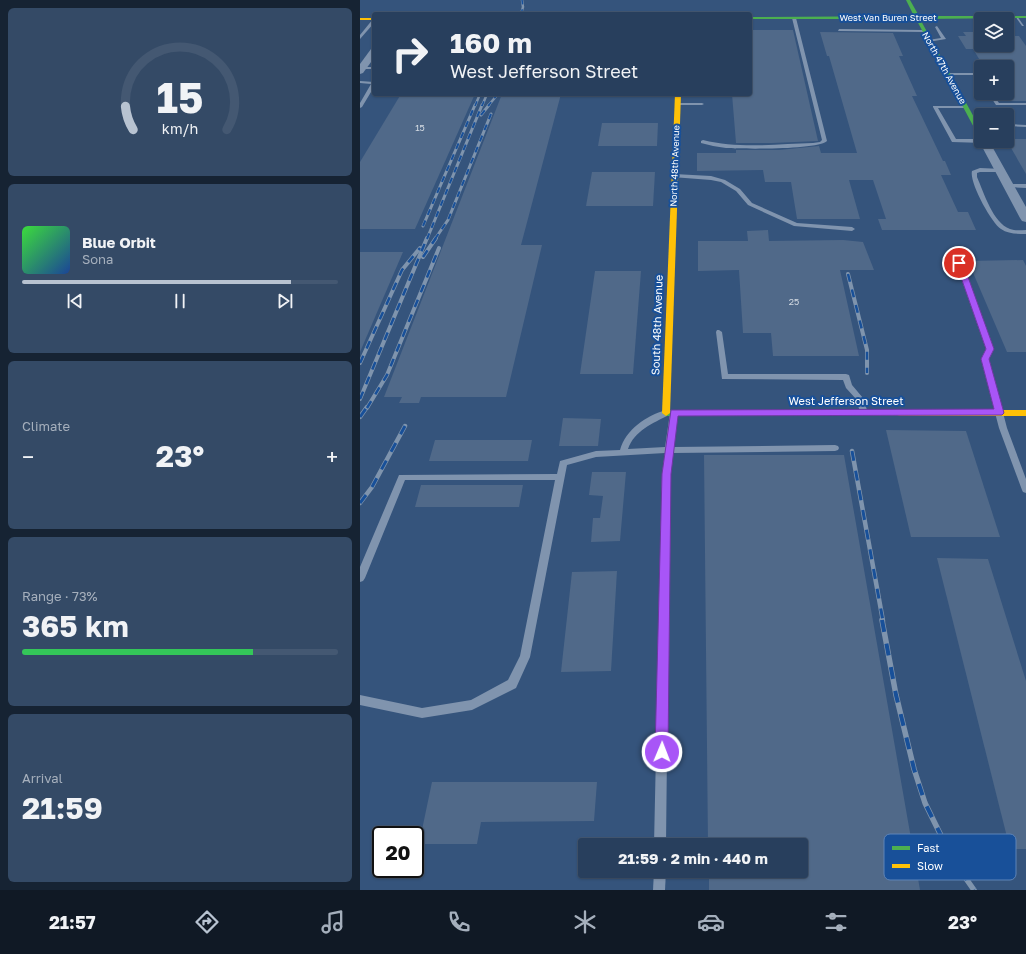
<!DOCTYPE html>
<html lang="en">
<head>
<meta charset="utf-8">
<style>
  :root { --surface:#283f5d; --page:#344a66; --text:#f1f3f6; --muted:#a5afbc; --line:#445872; --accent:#b8c3d1 }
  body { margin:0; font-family:"Golos Text",sans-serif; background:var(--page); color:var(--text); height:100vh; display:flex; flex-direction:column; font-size:15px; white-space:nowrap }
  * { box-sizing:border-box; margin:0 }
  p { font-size:13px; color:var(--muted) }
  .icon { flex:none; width:22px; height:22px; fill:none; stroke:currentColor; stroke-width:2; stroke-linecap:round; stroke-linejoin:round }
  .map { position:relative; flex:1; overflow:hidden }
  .sheet { display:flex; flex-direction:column; gap:8px; padding:8px; background:#162333; width:360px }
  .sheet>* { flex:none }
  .banner { position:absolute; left:12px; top:12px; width:380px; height:84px; border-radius:4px; box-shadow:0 1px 3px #0004,0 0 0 1px var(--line); background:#283f5d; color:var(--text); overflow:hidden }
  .buttons { position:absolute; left:614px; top:12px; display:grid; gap:8px }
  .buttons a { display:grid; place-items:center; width:40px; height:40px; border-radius:4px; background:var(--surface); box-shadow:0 1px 3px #0004,0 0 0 1px var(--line); font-size:20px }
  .speed { position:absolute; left:12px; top:826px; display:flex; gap:8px; font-size:20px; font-weight:700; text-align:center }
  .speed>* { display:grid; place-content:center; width:52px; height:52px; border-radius:50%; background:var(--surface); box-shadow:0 1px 3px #0004,0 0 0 1px var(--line); line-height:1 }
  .speed .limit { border:2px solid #111; border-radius:6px; background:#fff; color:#111 }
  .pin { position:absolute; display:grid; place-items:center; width:34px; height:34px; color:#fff; margin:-17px; border:2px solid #fff; border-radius:50%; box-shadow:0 1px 4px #0007 }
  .me { position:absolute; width:44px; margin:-22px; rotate:1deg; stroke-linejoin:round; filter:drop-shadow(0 0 3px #0008) }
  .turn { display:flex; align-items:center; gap:14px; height:84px; padding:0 12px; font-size:18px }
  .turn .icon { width:52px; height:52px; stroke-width:2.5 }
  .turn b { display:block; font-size:28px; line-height:34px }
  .big { font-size:30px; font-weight:700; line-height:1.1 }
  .sheet .card { flex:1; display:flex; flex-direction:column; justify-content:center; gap:6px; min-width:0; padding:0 14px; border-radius:6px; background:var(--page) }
  .sheet .dial { align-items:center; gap:0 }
  .dial svg { height:104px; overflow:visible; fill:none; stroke:var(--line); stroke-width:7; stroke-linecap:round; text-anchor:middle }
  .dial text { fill:var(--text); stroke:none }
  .song { display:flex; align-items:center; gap:12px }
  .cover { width:48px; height:48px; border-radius:6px; background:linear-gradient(135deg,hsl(120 70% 55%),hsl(220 70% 35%)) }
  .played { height:4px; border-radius:2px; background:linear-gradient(90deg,var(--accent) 85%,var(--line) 85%) }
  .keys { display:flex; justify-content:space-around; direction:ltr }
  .heat { display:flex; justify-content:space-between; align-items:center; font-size:22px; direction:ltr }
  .charge { height:6px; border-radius:3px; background:linear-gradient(90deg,#34c759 73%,var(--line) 0) }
  .trip { position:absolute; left:218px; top:838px; width:230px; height:40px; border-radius:4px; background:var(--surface); box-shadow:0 1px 3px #0004,0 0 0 1px var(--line); font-weight:700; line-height:40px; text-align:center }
  .menu { display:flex; height:64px; justify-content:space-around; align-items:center; background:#101925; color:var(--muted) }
  .menu .icon { width:28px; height:28px }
  .menu .selected { color:var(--accent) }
  .menu b { font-size:18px; color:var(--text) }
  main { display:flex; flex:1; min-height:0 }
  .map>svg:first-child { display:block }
</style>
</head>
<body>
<main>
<section class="sheet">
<div class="card dial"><svg viewBox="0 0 100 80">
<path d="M14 69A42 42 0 1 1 86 69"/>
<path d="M14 69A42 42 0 0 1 8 51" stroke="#b8c3d1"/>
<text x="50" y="56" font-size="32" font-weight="700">15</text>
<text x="50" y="72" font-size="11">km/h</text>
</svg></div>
<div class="card">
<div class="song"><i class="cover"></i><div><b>Blue Orbit</b><p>Sona</p></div></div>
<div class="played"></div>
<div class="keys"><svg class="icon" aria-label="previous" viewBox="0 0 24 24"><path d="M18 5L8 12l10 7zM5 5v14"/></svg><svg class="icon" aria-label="pause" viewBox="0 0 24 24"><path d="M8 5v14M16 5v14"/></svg><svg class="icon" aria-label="next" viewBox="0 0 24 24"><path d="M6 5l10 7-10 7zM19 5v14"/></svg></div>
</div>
<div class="card"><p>Climate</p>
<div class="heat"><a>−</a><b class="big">23°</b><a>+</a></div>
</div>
<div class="card"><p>Range · 73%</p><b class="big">365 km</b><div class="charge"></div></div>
<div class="card"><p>Arrival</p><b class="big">21:59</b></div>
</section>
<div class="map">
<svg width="666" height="890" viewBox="0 0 666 890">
  <rect width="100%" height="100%" fill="#35547c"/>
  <g fill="#506989">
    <polygon points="390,30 433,30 458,141 412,143 376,143 372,94 390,94"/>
    <polygon points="460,32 533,33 543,56 539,56 557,96 552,96 583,161 585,161 591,175 581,175 598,212 608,212 616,230 522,230 518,219 526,219 513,180 489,180 500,219 437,219 431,182 405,182 403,170 337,171 337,153 376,153 376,150 419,150 459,146 461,153 497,153 469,56 467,56"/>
    <polygon points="603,32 621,32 621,45 647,45 647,36 659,36 666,46 666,101 647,101 647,67 624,67 613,49 606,49 598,36 606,36"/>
    <polygon points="41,94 115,94 55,229 0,229 0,162"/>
    <polygon points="142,94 201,94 161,245 182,245 146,397 61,397 59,403 39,403 42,397 24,397"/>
    <polygon points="242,123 298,123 297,146 238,146"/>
    <polygon points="647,139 666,139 666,174 647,141"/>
    <polygon points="232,172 295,172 293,206 226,206"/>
    <polygon points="408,230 409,241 483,240 503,242 514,270 480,270 499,356 413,356 411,333 383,333 379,270 338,271 338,241 388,241 387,231"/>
    <polygon points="0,252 43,252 0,352"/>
    <polygon points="663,260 666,266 666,352 647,352 608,261"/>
    <polygon points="235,271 281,271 273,374 220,374"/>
    <polygon points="203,418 241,419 238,446 199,446"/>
    <polygon points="526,430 606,431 640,537 551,537"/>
    <polygon points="75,440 172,440 168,461 69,461"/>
    <polygon points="344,455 484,455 560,890 349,890 349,871 441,871 441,845 348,845"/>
    <polygon points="232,472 266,472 260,541 231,542 233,518 240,518 243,496 229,495"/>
    <polygon points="61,485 163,485 159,507 55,507"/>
    <polygon points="577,558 628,559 666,681 666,849 650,849"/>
    <polygon points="257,571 251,671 201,672 212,572"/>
    <polygon points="72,782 237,782 234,821 121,822 117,844 59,844"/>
  </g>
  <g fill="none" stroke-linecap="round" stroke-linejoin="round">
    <g fill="#8094ae" fill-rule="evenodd">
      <polygon points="655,16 657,16 664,26 662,26"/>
      <path d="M434,17L436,18L467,141C458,150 382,149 366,148C357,147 349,145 341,143V141L343,140C379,149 417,144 453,143L460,142L462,140L432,18Z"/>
      <polygon points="13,19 14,19 14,23 0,39 0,35"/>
      <polygon points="577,26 586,39 568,42 568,40 581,38 575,27"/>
      <polygon points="479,29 564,30 566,31 564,32 478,31"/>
      <polygon points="2,67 14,67 14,69 0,69 0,67"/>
      <polygon points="587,73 618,73 621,78 621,82 615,75 585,75 585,73"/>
      <polygon points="0,81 14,82 14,87 2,107 0,108 0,103 11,84 0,83"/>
      <polygon points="628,93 632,93 639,103 666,103 666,105 636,105"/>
      <polygon points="315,103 342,103 344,104 342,105 317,105 315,104"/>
      <polygon points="573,106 608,106 608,107 606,108 578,108 596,139 621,139 621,141 627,141 624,143 592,142 573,107"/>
      <polygon points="647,124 666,125 666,127 647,126"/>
      <path d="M620,168L642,169L643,170L640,172H620L617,173V177C624,193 633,223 650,229C655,231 661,230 666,230V234C658,234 648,234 641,229C631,222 609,182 612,171Z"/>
      <polygon points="314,174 351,176 365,180 380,189 392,203 437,223 492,227 495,229 492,231 434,226 388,205 376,191 361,182 351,180 312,177 311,176"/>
      <polygon points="649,184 666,184 666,188 647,187 646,186"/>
      <polygon points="594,247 597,249 634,349 629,359 647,428 666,479 666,493 663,492 662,490 639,428 621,359 626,349 591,249"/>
      <polygon points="357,330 359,330 362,332 368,374 486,374 489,375 492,385 503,398 508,413 507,415 501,415 496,399 486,388 483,380 362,379 356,332"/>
      <path d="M306,410L310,413L309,415C293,423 274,431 268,449L305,447L310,413L314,410L318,413L314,447L475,445L478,446L479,448L478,450L475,451L313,453L310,474L306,845H294L302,474L305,453L236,457L207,465L170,657L156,688L112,710L62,718L0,705V695L62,708L111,700L148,680L160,656L195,480H45L5,578L3,581L0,582V567L39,475L197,474L200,461L236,451L260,450C266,429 286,416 306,410Z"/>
      <polygon points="294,871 306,871 305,890 293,890"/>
    </g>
    <g fill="#8094ae" fill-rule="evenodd">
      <polygon points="14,48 14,58 3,73 0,74 0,64 11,49"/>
      <polygon points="621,138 621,141 629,141 666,207 666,222 662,221 660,218 619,141"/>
    </g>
    <g fill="#4caf50" fill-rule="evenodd">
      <polygon points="546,0 550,0 559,16 666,16 666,18 560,19 621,130 621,137 618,135 556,19 390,19 390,17 554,16"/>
      <polygon points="306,410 539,410 543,413 539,416 306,416 302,413"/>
    </g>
    <g fill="#ffc107" fill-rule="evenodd">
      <rect x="0" y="18" width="14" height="2"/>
      <polygon points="315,94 321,94 310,413 306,416 302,413"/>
      <polygon points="539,410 666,410 666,416 539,416 535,413"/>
    </g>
    <g stroke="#7f94ad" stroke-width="2.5">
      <g id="rail-far4">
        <polyline points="161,14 163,7 162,0"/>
        <polyline points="115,106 120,94"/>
        <polyline points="122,106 127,94"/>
        <polyline points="128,106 138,94"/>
      </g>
    </g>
    <g stroke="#7f94ad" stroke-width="3">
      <g id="rail-far3">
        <polyline points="121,115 129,105"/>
        <polyline points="63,226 115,105"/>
        <polyline points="67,239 122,105"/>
        <polyline points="75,239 88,220 131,114"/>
      </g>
    </g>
    <g stroke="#7f94ad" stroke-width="4">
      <g id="rail-far2">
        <polyline points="63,257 76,238"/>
        <polyline points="488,274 507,350 507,373"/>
        <polyline points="0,363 42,270 60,248"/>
        <polyline points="0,399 67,238"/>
        <polyline points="7,408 27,375 79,248"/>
      </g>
    </g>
    <g stroke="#7f94ad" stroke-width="4.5">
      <g id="rail-far1">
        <polyline points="0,417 7,407"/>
        <polyline points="492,451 523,621"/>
        <polyline points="0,503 12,487 45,426"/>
      </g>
    </g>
    <g stroke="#7f94ad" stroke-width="5.5">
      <polyline id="rail" points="522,620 536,695 554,769 565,803 593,860 614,890"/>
    </g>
    <use href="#rail-far4" stroke="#185099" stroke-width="1.5" stroke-dasharray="5" stroke-linecap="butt"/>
    <use href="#rail-far3" stroke="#185099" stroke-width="2" stroke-dasharray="6" stroke-linecap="butt"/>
    <use href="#rail-far2" stroke="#185099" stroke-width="2.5" stroke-dasharray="8" stroke-linecap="butt"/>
    <use href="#rail-far1" stroke="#185099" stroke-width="3" stroke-dasharray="10" stroke-linecap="butt"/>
    <use href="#rail" stroke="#185099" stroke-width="4" stroke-dasharray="12" stroke-linecap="butt"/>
  </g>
  <polygon fill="#a855f7" stroke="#6d37a1" points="599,261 603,263 634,349 629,359 644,413 642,415 318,416 311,474 308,752 306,757 302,758 297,757 295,752 302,474 311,410 634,409 621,359 626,349 596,263"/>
  <g text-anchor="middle" stroke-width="4" stroke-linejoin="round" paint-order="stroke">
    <g font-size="9" fill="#fff" stroke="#185099">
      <text x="528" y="21">West Van Buren Street</text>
      <text transform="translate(584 68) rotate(61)" y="3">North 47th Avenue</text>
      <text transform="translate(315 166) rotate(-88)" y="3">North 48th Avenue</text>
    </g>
    <g font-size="9" fill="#d3dae2">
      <text x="60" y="131">15</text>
      <text x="434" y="305">25</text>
    </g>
    <g font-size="11" fill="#fff" stroke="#185099">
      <text transform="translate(297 325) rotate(-88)" y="4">South 48th Avenue</text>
      <text x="486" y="405">West Jefferson Street</text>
    </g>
  </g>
  <rect x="524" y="834" width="132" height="46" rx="6" fill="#185099" stroke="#5d84b8" stroke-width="1"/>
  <rect x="532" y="846" width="18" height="4" fill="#4caf50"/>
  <rect x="532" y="864" width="18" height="4" fill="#ffc107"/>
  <g font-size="11" fill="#fff">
    <text x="557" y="852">Fast</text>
    <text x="557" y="870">Slow</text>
  </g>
</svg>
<div class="buttons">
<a><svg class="icon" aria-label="layers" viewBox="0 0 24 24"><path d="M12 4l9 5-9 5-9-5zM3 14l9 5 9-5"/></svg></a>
<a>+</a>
<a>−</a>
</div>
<div class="speed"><div class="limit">20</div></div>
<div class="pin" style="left:599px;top:263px;background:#d93025"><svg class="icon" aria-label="arrive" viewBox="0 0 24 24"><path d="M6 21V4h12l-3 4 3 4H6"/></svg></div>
<svg class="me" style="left:302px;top:752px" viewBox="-20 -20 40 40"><circle r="17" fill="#a855f7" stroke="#fff" stroke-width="3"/><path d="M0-11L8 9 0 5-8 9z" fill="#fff"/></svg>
<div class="trip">21:59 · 2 min · 440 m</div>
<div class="banner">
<div class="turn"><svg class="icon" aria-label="right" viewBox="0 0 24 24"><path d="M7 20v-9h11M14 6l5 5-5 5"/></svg><div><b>160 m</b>West Jefferson Street</div></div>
</div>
</div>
</main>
<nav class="menu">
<b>21:57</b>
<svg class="icon selected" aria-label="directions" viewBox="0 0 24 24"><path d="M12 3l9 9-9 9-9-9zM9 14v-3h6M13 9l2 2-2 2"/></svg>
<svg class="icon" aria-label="music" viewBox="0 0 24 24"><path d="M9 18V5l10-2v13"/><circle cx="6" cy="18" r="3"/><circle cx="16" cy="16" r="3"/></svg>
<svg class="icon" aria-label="phone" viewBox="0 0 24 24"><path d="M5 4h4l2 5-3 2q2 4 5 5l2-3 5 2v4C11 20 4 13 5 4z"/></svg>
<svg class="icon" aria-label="climate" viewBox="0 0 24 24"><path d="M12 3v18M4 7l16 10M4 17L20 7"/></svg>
<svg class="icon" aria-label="car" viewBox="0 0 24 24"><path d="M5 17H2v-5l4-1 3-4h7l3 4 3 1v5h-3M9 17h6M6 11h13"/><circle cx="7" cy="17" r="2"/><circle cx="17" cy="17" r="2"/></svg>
<svg class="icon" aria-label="filters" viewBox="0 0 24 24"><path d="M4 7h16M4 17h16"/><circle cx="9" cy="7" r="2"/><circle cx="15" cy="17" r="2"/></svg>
<b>23°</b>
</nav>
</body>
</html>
